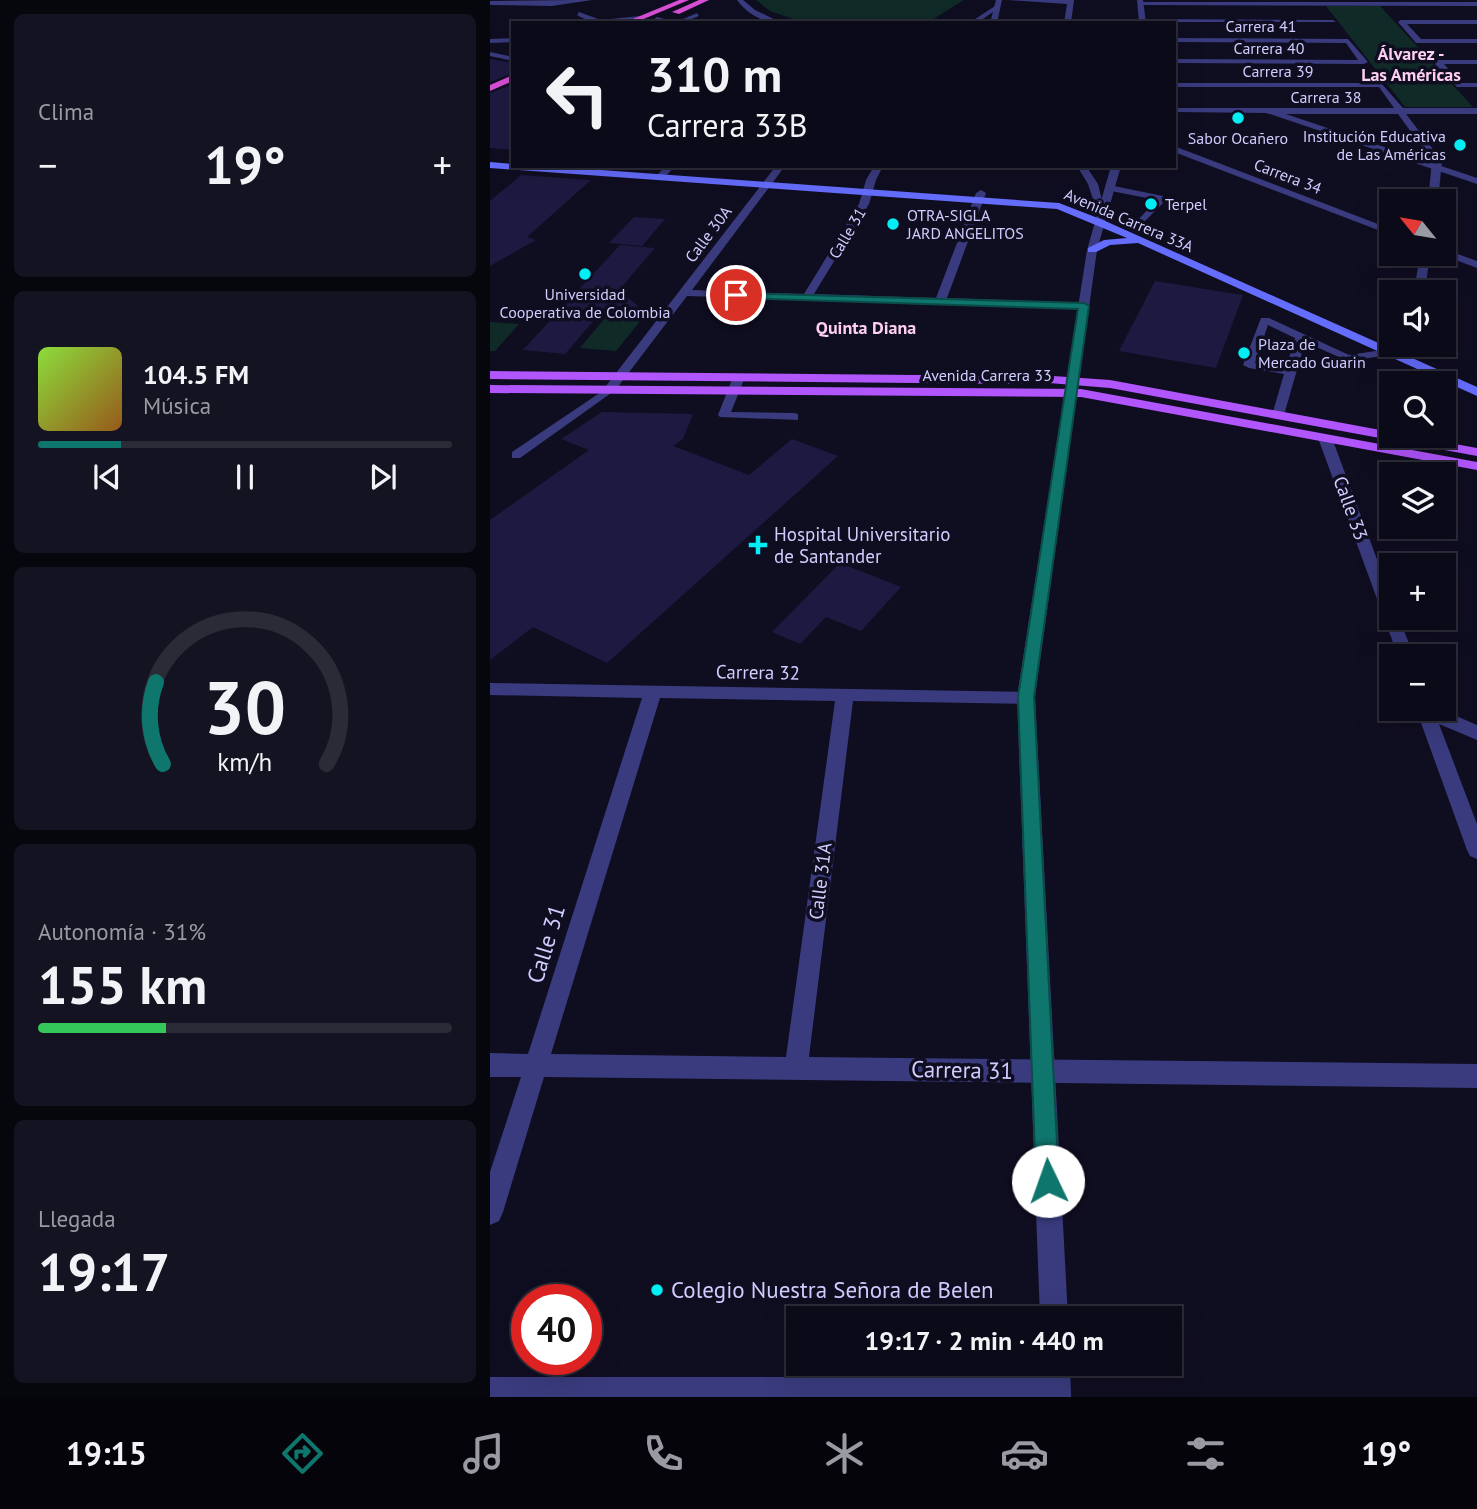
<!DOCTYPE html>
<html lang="es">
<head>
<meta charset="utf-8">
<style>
  :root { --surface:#0b0a18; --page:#141321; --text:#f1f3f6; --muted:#9a9aa2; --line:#2b2b37; --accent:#0f766e }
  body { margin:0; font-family:"PT Sans",sans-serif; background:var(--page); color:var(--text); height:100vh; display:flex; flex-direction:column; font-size:26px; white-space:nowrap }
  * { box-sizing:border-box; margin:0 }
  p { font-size:23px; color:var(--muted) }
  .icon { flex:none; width:38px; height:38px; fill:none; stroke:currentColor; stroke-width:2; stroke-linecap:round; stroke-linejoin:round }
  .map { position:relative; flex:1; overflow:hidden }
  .sheet { display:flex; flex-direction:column; gap:14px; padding:14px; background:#06060d; width:490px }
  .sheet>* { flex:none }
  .banner { position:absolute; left:21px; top:21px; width:665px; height:147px; border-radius:0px; box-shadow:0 7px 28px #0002,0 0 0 2px var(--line); background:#0b0a18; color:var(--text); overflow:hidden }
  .needle { width:46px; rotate:300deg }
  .controls { position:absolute; left:889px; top:189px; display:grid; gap:14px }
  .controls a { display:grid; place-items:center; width:77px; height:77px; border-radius:0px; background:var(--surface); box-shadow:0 7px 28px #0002,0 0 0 2px var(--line); font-size:35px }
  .speed { position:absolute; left:21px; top:1284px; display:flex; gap:14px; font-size:35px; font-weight:700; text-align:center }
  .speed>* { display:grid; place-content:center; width:91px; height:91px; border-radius:50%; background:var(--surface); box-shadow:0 7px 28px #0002,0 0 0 2px var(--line); line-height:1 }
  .speed .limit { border:10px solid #d22; background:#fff; color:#111 }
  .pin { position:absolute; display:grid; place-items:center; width:60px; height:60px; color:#fff; margin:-30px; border:4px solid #fff; border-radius:50%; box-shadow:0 2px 7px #0007 }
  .me { position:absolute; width:77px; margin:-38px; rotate:357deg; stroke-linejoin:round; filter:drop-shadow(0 0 5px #0008) }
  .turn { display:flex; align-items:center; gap:24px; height:147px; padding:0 21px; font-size:32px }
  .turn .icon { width:91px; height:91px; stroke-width:2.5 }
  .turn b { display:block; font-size:49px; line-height:60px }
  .big { font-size:52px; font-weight:700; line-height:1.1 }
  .sheet .card { flex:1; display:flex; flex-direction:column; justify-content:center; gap:10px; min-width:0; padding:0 24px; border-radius:10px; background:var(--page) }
  .sheet .dial { align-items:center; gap:0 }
  .dial svg { height:182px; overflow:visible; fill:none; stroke:var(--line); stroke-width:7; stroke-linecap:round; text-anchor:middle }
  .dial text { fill:var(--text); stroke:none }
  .song { display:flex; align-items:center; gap:21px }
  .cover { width:84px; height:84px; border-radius:10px; background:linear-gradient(135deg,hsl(90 70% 55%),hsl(30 70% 35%)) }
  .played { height:7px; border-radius:4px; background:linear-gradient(90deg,var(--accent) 20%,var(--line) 20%) }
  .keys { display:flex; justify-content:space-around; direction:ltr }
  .heat { display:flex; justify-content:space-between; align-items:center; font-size:38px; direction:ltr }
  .charge { height:10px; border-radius:5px; background:linear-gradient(90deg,#34c759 31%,var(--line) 0) }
  .trip { position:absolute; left:296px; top:1306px; width:396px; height:70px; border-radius:0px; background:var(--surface); box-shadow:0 7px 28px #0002,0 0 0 2px var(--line); font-weight:700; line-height:70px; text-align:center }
  .menu { display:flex; height:112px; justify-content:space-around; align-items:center; background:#04040a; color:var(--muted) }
  .menu .icon { width:49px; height:49px }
  .menu .active { color:var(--accent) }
  .menu b { font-size:32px; color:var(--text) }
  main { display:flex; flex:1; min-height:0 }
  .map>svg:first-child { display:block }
</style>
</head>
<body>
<main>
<section class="sheet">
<div class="card"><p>Clima</p>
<div class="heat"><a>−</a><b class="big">19°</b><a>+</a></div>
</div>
<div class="card">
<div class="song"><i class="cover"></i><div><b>104.5 FM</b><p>Música</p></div></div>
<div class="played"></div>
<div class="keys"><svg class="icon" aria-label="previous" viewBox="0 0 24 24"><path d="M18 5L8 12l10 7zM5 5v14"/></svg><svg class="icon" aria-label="pause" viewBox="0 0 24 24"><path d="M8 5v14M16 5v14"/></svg><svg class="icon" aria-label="next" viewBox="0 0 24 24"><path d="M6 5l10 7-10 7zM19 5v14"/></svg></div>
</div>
<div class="card dial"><svg viewBox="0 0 100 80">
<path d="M14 69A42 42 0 1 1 86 69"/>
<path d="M14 69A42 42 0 0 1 11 33" stroke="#0f766e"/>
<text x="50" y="56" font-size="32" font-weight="700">30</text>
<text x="50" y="72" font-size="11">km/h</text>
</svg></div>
<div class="card"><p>Autonomía · 31%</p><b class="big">155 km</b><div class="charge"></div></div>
<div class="card"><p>Llegada</p><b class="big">19:17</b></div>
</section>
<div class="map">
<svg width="987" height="1397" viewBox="0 0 987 1397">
  <rect width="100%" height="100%" fill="#0f0d20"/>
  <g fill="#102a27">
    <polygon points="266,0 474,0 437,23 314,23 280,11"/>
    <polygon points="836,6 890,6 983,107 915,107"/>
    <polygon points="121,311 156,314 126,351 90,348"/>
    <polygon points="0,322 29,324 5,351 0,351"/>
  </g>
  <g fill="#1e1941">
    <polygon points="0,59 23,63 23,73 0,82"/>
    <polygon points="23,84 23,150 0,148 0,93"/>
    <polygon points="31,175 101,180 37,237 46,240 0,266 0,201"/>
    <polygon points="144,217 175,219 152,246 119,243"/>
    <polygon points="130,245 165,248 129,290 150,308 117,305 75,354 33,350"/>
    <polygon points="665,281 753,295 726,368 629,351"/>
    <polygon points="112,412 203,414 193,439 183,446 259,475 302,439 348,456 117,663 43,627 0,660 0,520 99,450 71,439"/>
    <polygon points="350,563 411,587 371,631 336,617 310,644 282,632"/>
  </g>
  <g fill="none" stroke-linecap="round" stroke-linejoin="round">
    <g fill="#393b7e" fill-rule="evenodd">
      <polygon points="82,0 102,0 62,6 0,5 0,1"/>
      <polygon points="505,6 510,7 487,23 479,23"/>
      <path d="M89,12L111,20L150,16L153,18C134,27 105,26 87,15Z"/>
      <path d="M207,13L209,16C194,23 179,26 164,19L167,17L186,22Z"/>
      <polygon points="23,38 23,42 0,43 0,39"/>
      <polygon points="0,52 23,57 23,61 0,56"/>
      <polygon points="619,185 673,196 677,199 646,230 641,227 643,225 667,200 616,190 616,186"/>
      <path d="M771,318H779L859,355L899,349L904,352L899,355L858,361L815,342L794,415L788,419L784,417L782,415L794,374L759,368L753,365ZM778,325L805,338L796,368L765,363Z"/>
      <polygon points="249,374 255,377 241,412 304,413 308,414 308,420 230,417 228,415 243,377"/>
      <polygon points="120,386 124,387 124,391 30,458 22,458 22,452"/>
    </g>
    <g fill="#393b7e" fill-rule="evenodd">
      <path d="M247,0H253L265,10L292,23C274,23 258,15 247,0Z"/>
      <polygon points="506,0 512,0 507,23 500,23"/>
      <polygon points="518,0 584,0 581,23 574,23 577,4"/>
      <polygon points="651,2 987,2 987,6 649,5"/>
      <polygon points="652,19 843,20 846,22 650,22"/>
      <polygon points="911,20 987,20 987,24 917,24 931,39 987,39 987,43 926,43 908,22"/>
      <polygon points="684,38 858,39 878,62 874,64 684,63 684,59 868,60 856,43 684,42"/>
      <polygon points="948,60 987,60 987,64 954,64 972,83 987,83 987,87 967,87 945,64"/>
      <polygon points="684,83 891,83 913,108 987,108 987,114 916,114 952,161 948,201 938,201 942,161 908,114 778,114 774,111 778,108 904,108 889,87 684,87"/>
      <polygon points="684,146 901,229 901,235 684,152"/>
      <polygon points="176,166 185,166 173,179 167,179 167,175"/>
      <polygon points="286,166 295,166 202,290 314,294 369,204 376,180 384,166 393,166 386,180 379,204 324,294 446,298 486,193 491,190 496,193 457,298 594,303 600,306 594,309 197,296 124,392 116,392 116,386"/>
      <polygon points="587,166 596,166 608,184 615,213 607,211 598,184"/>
      <polygon points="954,249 987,261 987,268 950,254 954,254"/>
      <polygon points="930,254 940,254 935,292 924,292"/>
      <polygon points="917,345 929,345 928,350 918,353"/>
      <polygon points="835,434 842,438 901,597 901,618 909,618 924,656 908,656 828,438"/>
      <path d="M0,683L542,692L545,697L542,702L536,704L363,701L319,1057L987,1064V1088L54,1077L13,1212L9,1221L0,1225V1172L31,1077H0V1053L38,1054L152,698L0,695ZM170,698L345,701L296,1057L61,1054Z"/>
      <polygon points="926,709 950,709 987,725 987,740 949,724 987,824 987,859 980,856 977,850"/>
      <polygon points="0,1377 567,1377 577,1381 581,1391 579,1397 0,1397"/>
    </g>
    <g fill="#393b7e" fill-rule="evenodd">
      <polygon points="647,0 653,0 656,23 649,23"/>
      <polygon points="684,108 778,108 987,178 987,184 777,113 684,112"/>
      <polygon points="621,166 631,166 607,250 545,697 578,1318 550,1318 527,697 597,250"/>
      <polygon points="552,1363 580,1363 581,1397 553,1397"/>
    </g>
    <polygon fill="#656dfd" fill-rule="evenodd" points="0,162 23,164 23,166 56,166 569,203 613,220 987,387 987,396 648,243 620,245 606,252 598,252 598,248 614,240 637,238 567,209 0,168"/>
    <g fill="#b155fd" fill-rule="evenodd">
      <polygon points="0,371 532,376 538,380 532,384 0,379"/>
      <polygon points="563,376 620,380 901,432 901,436 921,436 987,448 987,456 620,388 559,383 557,380"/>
      <polygon points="0,385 591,389 987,462 987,470 591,397 0,393"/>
    </g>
    <g fill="#d74fd5" fill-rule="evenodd">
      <polygon points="189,0 199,0 144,23 133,23"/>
      <polygon points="209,0 219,0 189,14 182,12"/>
      <polygon points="23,75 23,81 0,91 0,85"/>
    </g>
  </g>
  <polygon fill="#0f766e" stroke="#0a4d48" stroke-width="2" points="242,293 594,303 599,306 544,697 569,1181 566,1189 558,1192 549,1189 546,1181 528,697 588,309 246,298 242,297"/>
  <g fill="#03eef4" stroke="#0f0d20" stroke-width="2.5">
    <circle cx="748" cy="118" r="7"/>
    <circle cx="970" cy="145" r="7"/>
    <circle cx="661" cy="204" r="7"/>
    <circle cx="403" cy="224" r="7"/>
    <circle cx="95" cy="274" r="7"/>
    <circle cx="754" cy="353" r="7"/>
    <path d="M264.5 534.5h7v7h7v7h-7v7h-7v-7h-7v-7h7z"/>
    <circle cx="167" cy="1290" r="7"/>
  </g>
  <g text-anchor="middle" stroke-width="7" stroke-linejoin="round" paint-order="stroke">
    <g font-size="16" fill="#cfcdfe" stroke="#0f0d20">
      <text x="771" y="32">Carrera 41</text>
      <text x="779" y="54">Carrera 40</text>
      <text x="788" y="77">Carrera 39</text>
      <text x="836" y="103">Carrera 38</text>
      <text transform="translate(798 176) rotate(21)" y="6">Carrera 34</text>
      <text transform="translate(639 220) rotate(23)" y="6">Avenida Carrera 33A</text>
      <text transform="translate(357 233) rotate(-59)" y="6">Calle 31</text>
      <text transform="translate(218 234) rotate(-53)" y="6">Calle 30A</text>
      <text x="497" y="381">Avenida Carrera 33</text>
    </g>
    <g font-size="16" fill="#cfcdfe" stroke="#0f0d20" text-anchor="start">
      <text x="956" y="142" text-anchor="end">Institución Educativa<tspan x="956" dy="18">de Las Américas</tspan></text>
      <text x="748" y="144" text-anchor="middle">Sabor Ocañero</text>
      <text x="675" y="210">Terpel</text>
      <text x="417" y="221">OTRA-SIGLA<tspan x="417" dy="18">JARD ANGELITOS</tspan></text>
      <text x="95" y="300" text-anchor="middle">Universidad<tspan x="95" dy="18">Cooperativa de Colombia</tspan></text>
      <text x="768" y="350">Plaza de<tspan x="768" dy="18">Mercado Guarin</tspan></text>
    </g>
    <g font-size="18" font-weight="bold" fill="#fecff1" stroke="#0f0d20">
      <text x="921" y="60">Álvarez -<tspan x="921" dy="21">Las Américas</tspan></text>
      <text x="376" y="334">Quinta Diana</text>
    </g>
    <g font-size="19" fill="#cfcdfe" stroke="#0f0d20">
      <text transform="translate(861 508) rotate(70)" y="7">Calle 33</text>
      <text transform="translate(268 672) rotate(1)" y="7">Carrera 32</text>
      <text transform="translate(330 881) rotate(-83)" y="7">Calle 31A</text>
    </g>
    <g font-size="19" fill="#cfcdfe" stroke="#0f0d20" text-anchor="start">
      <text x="284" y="541">Hospital Universitario<tspan x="284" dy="22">de Santander</tspan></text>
    </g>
    <g font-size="23" fill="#cfcdfe" stroke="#0f0d20">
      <text transform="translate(56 944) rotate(-73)" y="8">Calle 31</text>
      <text transform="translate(472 1070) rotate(1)" y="8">Carrera 31</text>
    </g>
    <g font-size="23" fill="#cfcdfe" stroke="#0f0d20" text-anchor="start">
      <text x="181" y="1298">Colegio Nuestra Señora de Belen</text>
    </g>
  </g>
</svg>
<div class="controls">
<a><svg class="needle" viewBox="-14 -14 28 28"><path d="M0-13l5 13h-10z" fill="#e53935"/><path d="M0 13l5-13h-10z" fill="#9a9aa2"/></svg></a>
<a><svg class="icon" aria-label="sound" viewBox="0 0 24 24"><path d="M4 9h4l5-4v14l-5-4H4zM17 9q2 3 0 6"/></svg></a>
<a><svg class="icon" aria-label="search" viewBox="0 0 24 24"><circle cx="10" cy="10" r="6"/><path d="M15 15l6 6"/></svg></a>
<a><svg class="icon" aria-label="layers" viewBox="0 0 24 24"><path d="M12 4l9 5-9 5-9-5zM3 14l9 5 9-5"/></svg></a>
<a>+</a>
<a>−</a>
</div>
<div class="speed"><div class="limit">40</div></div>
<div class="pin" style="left:246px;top:295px;background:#d93025"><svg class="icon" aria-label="arrive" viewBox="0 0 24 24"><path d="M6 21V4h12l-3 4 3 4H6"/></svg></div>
<svg class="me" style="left:558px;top:1181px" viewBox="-20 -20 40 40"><circle r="19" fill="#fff"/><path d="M0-13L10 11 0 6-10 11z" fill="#0f766e"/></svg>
<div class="trip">19:17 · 2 min · 440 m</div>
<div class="banner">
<div class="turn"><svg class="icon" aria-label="left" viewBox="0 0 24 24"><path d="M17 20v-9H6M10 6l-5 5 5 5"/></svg><div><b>310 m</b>Carrera 33B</div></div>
</div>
</div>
</main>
<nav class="menu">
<b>19:15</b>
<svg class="icon active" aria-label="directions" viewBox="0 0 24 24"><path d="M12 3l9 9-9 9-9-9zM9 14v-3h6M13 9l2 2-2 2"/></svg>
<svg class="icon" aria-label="music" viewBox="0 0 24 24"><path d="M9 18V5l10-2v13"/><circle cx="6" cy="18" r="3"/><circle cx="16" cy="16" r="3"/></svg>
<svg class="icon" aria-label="phone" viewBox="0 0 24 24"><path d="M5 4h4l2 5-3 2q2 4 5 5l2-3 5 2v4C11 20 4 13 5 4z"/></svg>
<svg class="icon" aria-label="climate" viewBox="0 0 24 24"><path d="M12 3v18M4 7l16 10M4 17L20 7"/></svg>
<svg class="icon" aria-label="car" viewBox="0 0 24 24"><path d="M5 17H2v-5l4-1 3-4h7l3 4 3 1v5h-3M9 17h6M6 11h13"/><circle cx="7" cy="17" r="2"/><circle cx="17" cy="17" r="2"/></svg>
<svg class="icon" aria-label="filters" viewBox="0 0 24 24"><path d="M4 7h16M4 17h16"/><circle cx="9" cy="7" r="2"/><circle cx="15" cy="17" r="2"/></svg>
<b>19°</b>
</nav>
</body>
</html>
